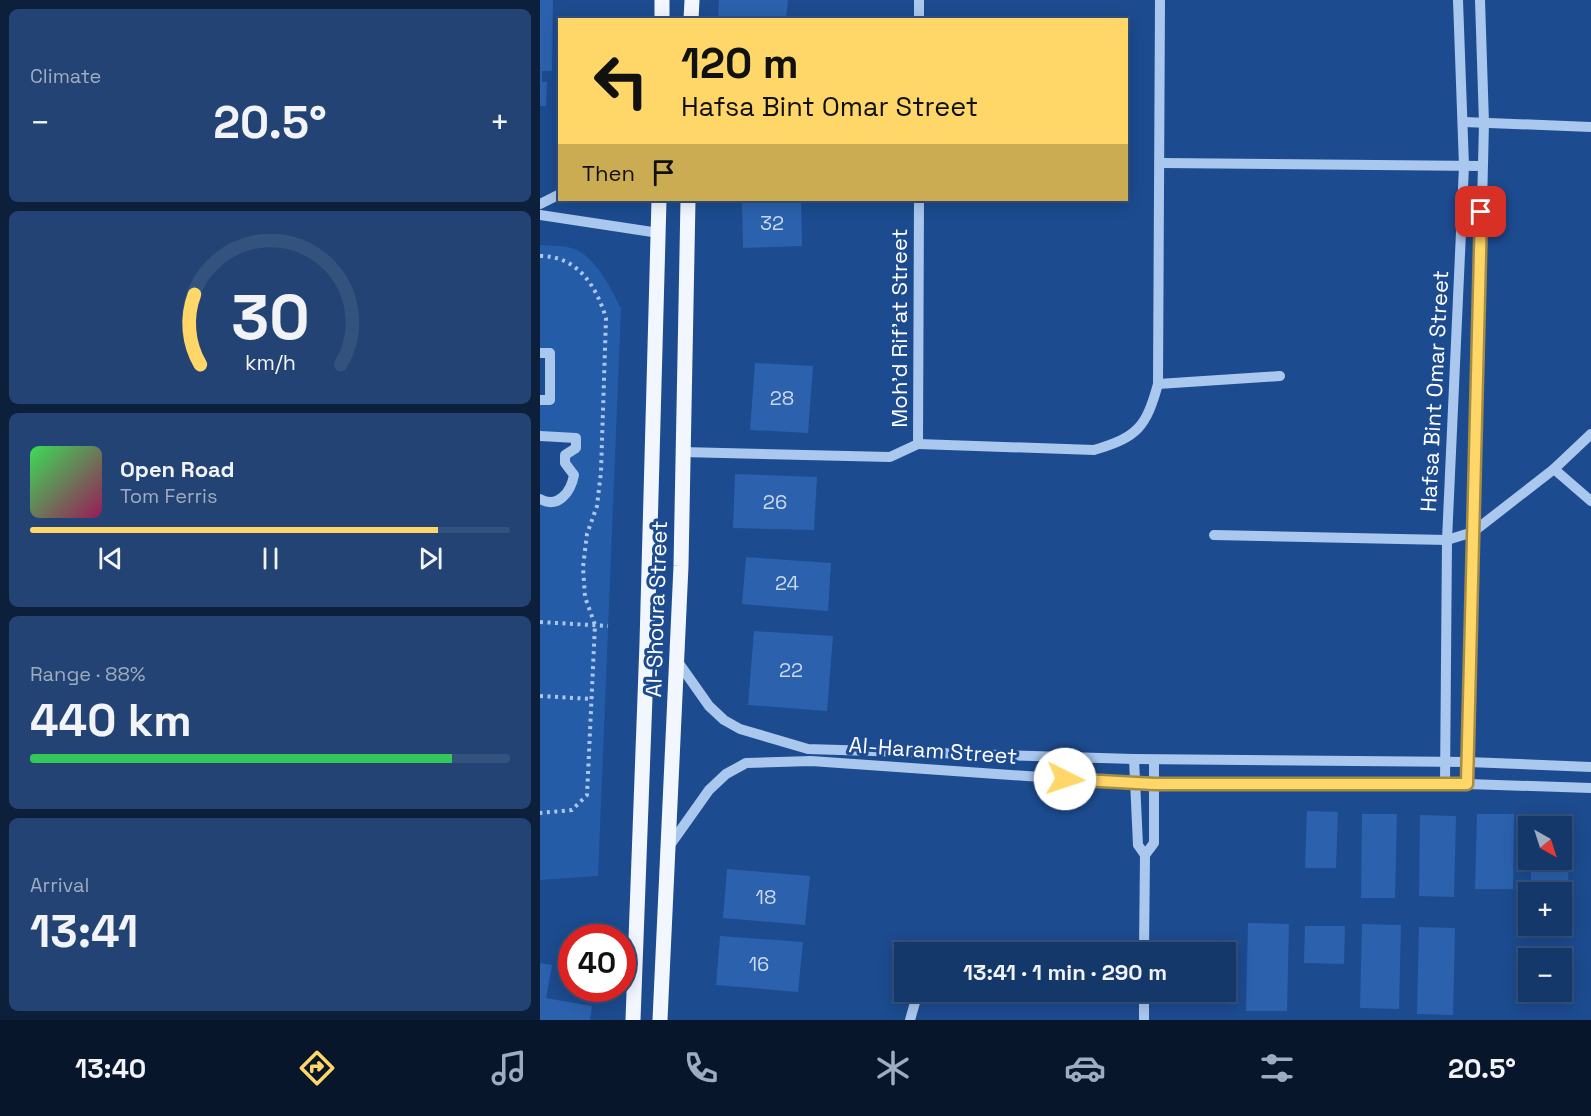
<!DOCTYPE html>
<html lang="en">
<head>
<meta charset="utf-8">
<style>
  :root { --surface:#15386b; --page:#224373; --text:#f1f3f6; --muted:#9dacc1; --line:#34527e; --accent:#fed768 }
  body { margin:0; font-family:"Space Grotesk",sans-serif; background:var(--page); color:var(--text); height:100vh; display:flex; flex-direction:column; font-size:22px; white-space:nowrap }
  * { box-sizing:border-box; margin:0 }
  p { font-size:20px; color:var(--muted) }
  .icon { flex:none; width:33px; height:33px; fill:none; stroke:currentColor; stroke-width:2; stroke-linecap:round; stroke-linejoin:round }
  .map { position:relative; flex:1; overflow:hidden }
  .drawer { display:flex; flex-direction:column; gap:9px; padding:9px; background:#0c1f3b; width:540px }
  .drawer>* { flex:none }
  .top-card { position:absolute; left:18px; top:18px; width:570px; height:183px; border-radius:0px; box-shadow:0 3px 15px #0003,0 0 0 2px var(--line); background:#fed768; color:#111; overflow:hidden }
  .needle { width:39px; rotate:141deg }
  .tools { position:absolute; left:978px; top:816px; display:grid; gap:12px }
  .tools a { display:grid; place-items:center; width:54px; height:54px; border-radius:0px; background:var(--surface); box-shadow:0 3px 15px #0003,0 0 0 2px var(--line); font-size:30px }
  .speed { position:absolute; left:18px; top:924px; display:flex; gap:12px; font-size:30px; font-weight:700; text-align:center }
  .speed>* { display:grid; place-content:center; width:78px; height:78px; border-radius:50%; background:var(--surface); box-shadow:0 3px 15px #0003,0 0 0 2px var(--line); line-height:1 }
  .speed .limit { border:9px solid #d22; background:#fff; color:#111 }
  .pin { position:absolute; display:grid; place-items:center; width:51px; height:51px; color:#fff; margin:-26px; border-radius:12px; box-shadow:0 3px 9px #0006 }
  .me { position:absolute; width:66px; margin:-33px; rotate:94deg; stroke-linejoin:round; filter:drop-shadow(0 0 4px #0008) }
  .turn { display:flex; align-items:center; gap:21px; height:126px; padding:0 24px; font-size:27px }
  .turn .icon { width:78px; height:78px; stroke-width:2.5 }
  .turn b { display:block; font-size:42px; line-height:51px }
  .then { display:flex; align-items:center; height:57px; padding:0 24px; background:#0003; gap:12px; font-size:22px }
  .big { font-size:45px; font-weight:800; line-height:1.1 }
  .drawer .tile { flex:1; display:flex; flex-direction:column; justify-content:center; gap:9px; min-width:0; padding:0 21px; border-radius:9px; background:var(--page) }
  .drawer .dial { align-items:center; gap:0 }
  .dial svg { height:156px; overflow:visible; fill:none; stroke:var(--line); stroke-width:7; stroke-linecap:round; text-anchor:middle }
  .dial text { fill:var(--text); stroke:none }
  .song { display:flex; align-items:center; gap:18px }
  .cover { width:72px; height:72px; border-radius:9px; background:linear-gradient(135deg,hsl(130 70% 55%),hsl(330 70% 35%)) }
  .played { height:6px; border-radius:3px; background:linear-gradient(90deg,var(--accent) 85%,var(--line) 85%) }
  .keys { display:flex; justify-content:space-around; direction:ltr }
  .heat { display:flex; justify-content:space-between; align-items:center; font-size:33px; direction:ltr }
  .charge { height:9px; border-radius:4px; background:linear-gradient(90deg,#34c759 88%,var(--line) 0) }
  .trip { position:absolute; left:354px; top:942px; width:342px; height:60px; border-radius:0px; background:var(--surface); box-shadow:0 3px 15px #0003,0 0 0 2px var(--line); font-weight:800; line-height:60px; text-align:center }
  .tab-bar { display:flex; height:96px; justify-content:space-around; align-items:center; background:#08162b; color:var(--muted) }
  .tab-bar .icon { width:42px; height:42px }
  .tab-bar .current { color:var(--accent) }
  .tab-bar b { font-size:27px; color:var(--text) }
  main { display:flex; flex:1; min-height:0 }
  .map>svg:first-child { display:block }
</style>
</head>
<body>
<main>
<section class="drawer">
<div class="tile"><p>Climate</p>
<div class="heat"><a>−</a><b class="big">20.5°</b><a>+</a></div>
</div>
<div class="tile dial"><svg viewBox="0 0 100 80">
<path d="M14 69A42 42 0 1 1 86 69"/>
<path d="M14 69A42 42 0 0 1 11 33" stroke="#fed768"/>
<text x="50" y="56" font-size="32" font-weight="700">30</text>
<text x="50" y="72" font-size="11">km/h</text>
</svg></div>
<div class="tile">
<div class="song"><i class="cover"></i><div><b>Open Road</b><p>Tom Ferris</p></div></div>
<div class="played"></div>
<div class="keys"><svg class="icon" aria-label="previous" viewBox="0 0 24 24"><path d="M18 5L8 12l10 7zM5 5v14"/></svg><svg class="icon" aria-label="pause" viewBox="0 0 24 24"><path d="M8 5v14M16 5v14"/></svg><svg class="icon" aria-label="next" viewBox="0 0 24 24"><path d="M6 5l10 7-10 7zM19 5v14"/></svg></div>
</div>
<div class="tile"><p>Range · 88%</p><b class="big">440 km</b><div class="charge"></div></div>
<div class="tile"><p>Arrival</p><b class="big">13:41</b></div>
</section>
<div class="map">
<svg width="1051" height="1020" viewBox="0 0 1051 1020">
  <rect width="100%" height="100%" fill="#1c4b8f"/>
  <path fill="#255ca8" d="M0,245C10,246 24,245 34,249C55,256 73,291 81,309L58,876L0,880V499L8,503L32,486L25,463L36,438L0,436V400H10V353H0Z"/>
  <g fill="#2b61ad">
    <polygon points="0,0 13,0 12,71 2,71 2,82 7,82 6,106 0,106"/>
    <polygon points="179,0 248,0 246,20 178,20"/>
    <polygon points="202,200 261,200 262,246 203,248"/>
    <polygon points="215,363 273,366 268,433 210,430"/>
    <polygon points="195,474 277,477 274,530 193,528"/>
    <polygon points="206,557 291,563 288,611 202,604"/>
    <polygon points="214,631 293,636 287,711 208,705"/>
    <polygon points="767,811 798,812 796,868 765,868"/>
    <polygon points="822,814 857,814 855,898 821,898"/>
    <polygon points="937,814 974,814 973,889 935,889"/>
    <polygon points="992,814 1029,815 1028,899 1022,898 1022,892 991,892 991,860 1022,860 1022,826 992,826"/>
    <polygon points="880,815 916,816 914,897 879,896"/>
    <polygon points="187,869 270,876 265,925 183,918"/>
    <polygon points="708,923 749,924 747,1011 706,1011"/>
    <polygon points="822,924 861,925 859,1009 820,1008"/>
    <polygon points="765,926 805,926 804,964 764,963"/>
    <polygon points="879,927 915,928 913,1015 877,1014"/>
    <polygon points="180,936 263,942 258,992 176,985"/>
    <polygon points="0,963 12,965 6,998 52,1006 50,1020 0,1020"/>
  </g>
  <g fill="none" stroke-linecap="round" stroke-linejoin="round">
    <g stroke="#aac7ee" stroke-width="4" stroke-dasharray="3 4.5" stroke-linecap="butt">
      <path d="M0,256C38,256 56,286 66,318L61,472L57,506L47,534L43,567L45,597L55,625L47,795L32,810L0,813"/>
      <polyline points="0,622 68,626"/>
      <polyline points="0,696 52,699"/>
    </g>
    <g stroke="#aac7ee" stroke-width="10">
      <polyline points="379,20 379,0"/>
      <polyline points="924,122 1051,127"/>
      <polyline points="621,163 942,166"/>
      <polyline points="0,204 20,194"/>
      <polyline points="0,215 119,233"/>
      <polyline points="0,353 10,353 10,400 0,400"/>
      <polyline points="618,384 740,376"/>
      <polyline points="1051,434 1014,469 1051,501"/>
      <path d="M0,436L36,438V448L25,455V463L34,475C31,492 18,509 0,499"/>
      <path d="M378,444L554,450C598,437 606,427 618,384L620,0"/>
      <polyline points="378,444 379,200"/>
      <polyline points="142,452 350,457 378,444"/>
      <polyline points="674,535 907,540 933,532 1014,469"/>
      <polyline points="138,662 169,706 184,720 200,729 268,749 594,759 928,762 1051,767"/>
      <polyline points="594,759 598,845 605,855"/>
      <polyline points="905,784 907,540 924,166 918,0"/>
      <polyline points="928,784 944,123 940,0"/>
      <polyline points="130,845 169,790 186,774 206,763 271,761 614,785 928,784 1051,788"/>
      <polyline points="604,952 605,855 614,843 614,760"/>
      <polyline points="370,1020 378,992"/>
      <polyline points="604,1020 604,992"/>
    </g>
    <g stroke="#f1f6ff" stroke-width="15">
      <polyline points="122,20 122,0"/>
      <polyline points="151,20 152,0"/>
      <polyline points="93,1020 107,643 119,200"/>
      <polyline points="120,1020 141,566 148,200"/>
    </g>
  </g>
  <g fill="none" stroke-linecap="round" stroke-linejoin="round">
    <g stroke="#a58c44" stroke-width="15">
      <polyline id="route" points="525,779 614,784 927,784 941,212"/>
    </g>
    <use href="#route" stroke="#fed768" stroke-width="10"/>
  </g>
  <g text-anchor="middle" stroke-width="6" stroke-linejoin="round" paint-order="stroke">
    <g font-size="20" fill="#cad8ea">
      <text x="232" y="230">32</text>
      <text x="242" y="405">28</text>
      <text x="235" y="509">26</text>
      <text x="247" y="590">24</text>
      <text x="251" y="677">22</text>
      <text x="226" y="904">18</text>
      <text x="219" y="971">16</text>
    </g>
    <g font-size="22" fill="#fff" stroke="#1c4b8f">
      <text transform="translate(359 328) rotate(-90)" y="8">Moh'd Rif'at Street</text>
      <text transform="translate(894 391) rotate(-87)" y="8">Hafsa Bint Omar Street</text>
      <text transform="translate(116 609) rotate(-88)" y="8">Al-Shoura Street</text>
      <text transform="translate(393 750) rotate(4)" y="8">Al-Haram Street</text>
    </g>
  </g>
</svg>
<div class="tools">
<a><svg class="needle" viewBox="-14 -14 28 28"><path d="M0-13l5 13h-10z" fill="#e53935"/><path d="M0 13l5-13h-10z" fill="#9dacc1"/></svg></a>
<a>+</a>
<a>−</a>
</div>
<div class="speed"><div class="limit">40</div></div>
<div class="pin" style="left:941px;top:212px;background:#d93025"><svg class="icon" aria-label="arrive" viewBox="0 0 24 24"><path d="M6 21V4h12l-3 4 3 4H6"/></svg></div>
<svg class="me" style="left:525px;top:779px" viewBox="-20 -20 40 40"><circle r="19" fill="#fff"/><path d="M0-13L10 11 0 6-10 11z" fill="#fed768"/></svg>
<div class="trip">13:41 · 1 min · 290 m</div>
<div class="top-card">
<div class="turn"><svg class="icon" aria-label="left" viewBox="0 0 24 24"><path d="M17 20v-9H6M10 6l-5 5 5 5"/></svg><div><b>120 m</b>Hafsa Bint Omar Street</div></div>
<div class="then">Then<svg class="icon" aria-label="arrive" viewBox="0 0 24 24"><path d="M6 21V4h12l-3 4 3 4H6"/></svg></div>
</div>
</div>
</main>
<nav class="tab-bar">
<b>13:40</b>
<svg class="icon current" aria-label="directions" viewBox="0 0 24 24"><path d="M12 3l9 9-9 9-9-9zM9 14v-3h6M13 9l2 2-2 2"/></svg>
<svg class="icon" aria-label="music" viewBox="0 0 24 24"><path d="M9 18V5l10-2v13"/><circle cx="6" cy="18" r="3"/><circle cx="16" cy="16" r="3"/></svg>
<svg class="icon" aria-label="phone" viewBox="0 0 24 24"><path d="M5 4h4l2 5-3 2q2 4 5 5l2-3 5 2v4C11 20 4 13 5 4z"/></svg>
<svg class="icon" aria-label="climate" viewBox="0 0 24 24"><path d="M12 3v18M4 7l16 10M4 17L20 7"/></svg>
<svg class="icon" aria-label="car" viewBox="0 0 24 24"><path d="M5 17H2v-5l4-1 3-4h7l3 4 3 1v5h-3M9 17h6M6 11h13"/><circle cx="7" cy="17" r="2"/><circle cx="17" cy="17" r="2"/></svg>
<svg class="icon" aria-label="filters" viewBox="0 0 24 24"><path d="M4 7h16M4 17h16"/><circle cx="9" cy="7" r="2"/><circle cx="15" cy="17" r="2"/></svg>
<b>20.5°</b>
</nav>
</body>
</html>
